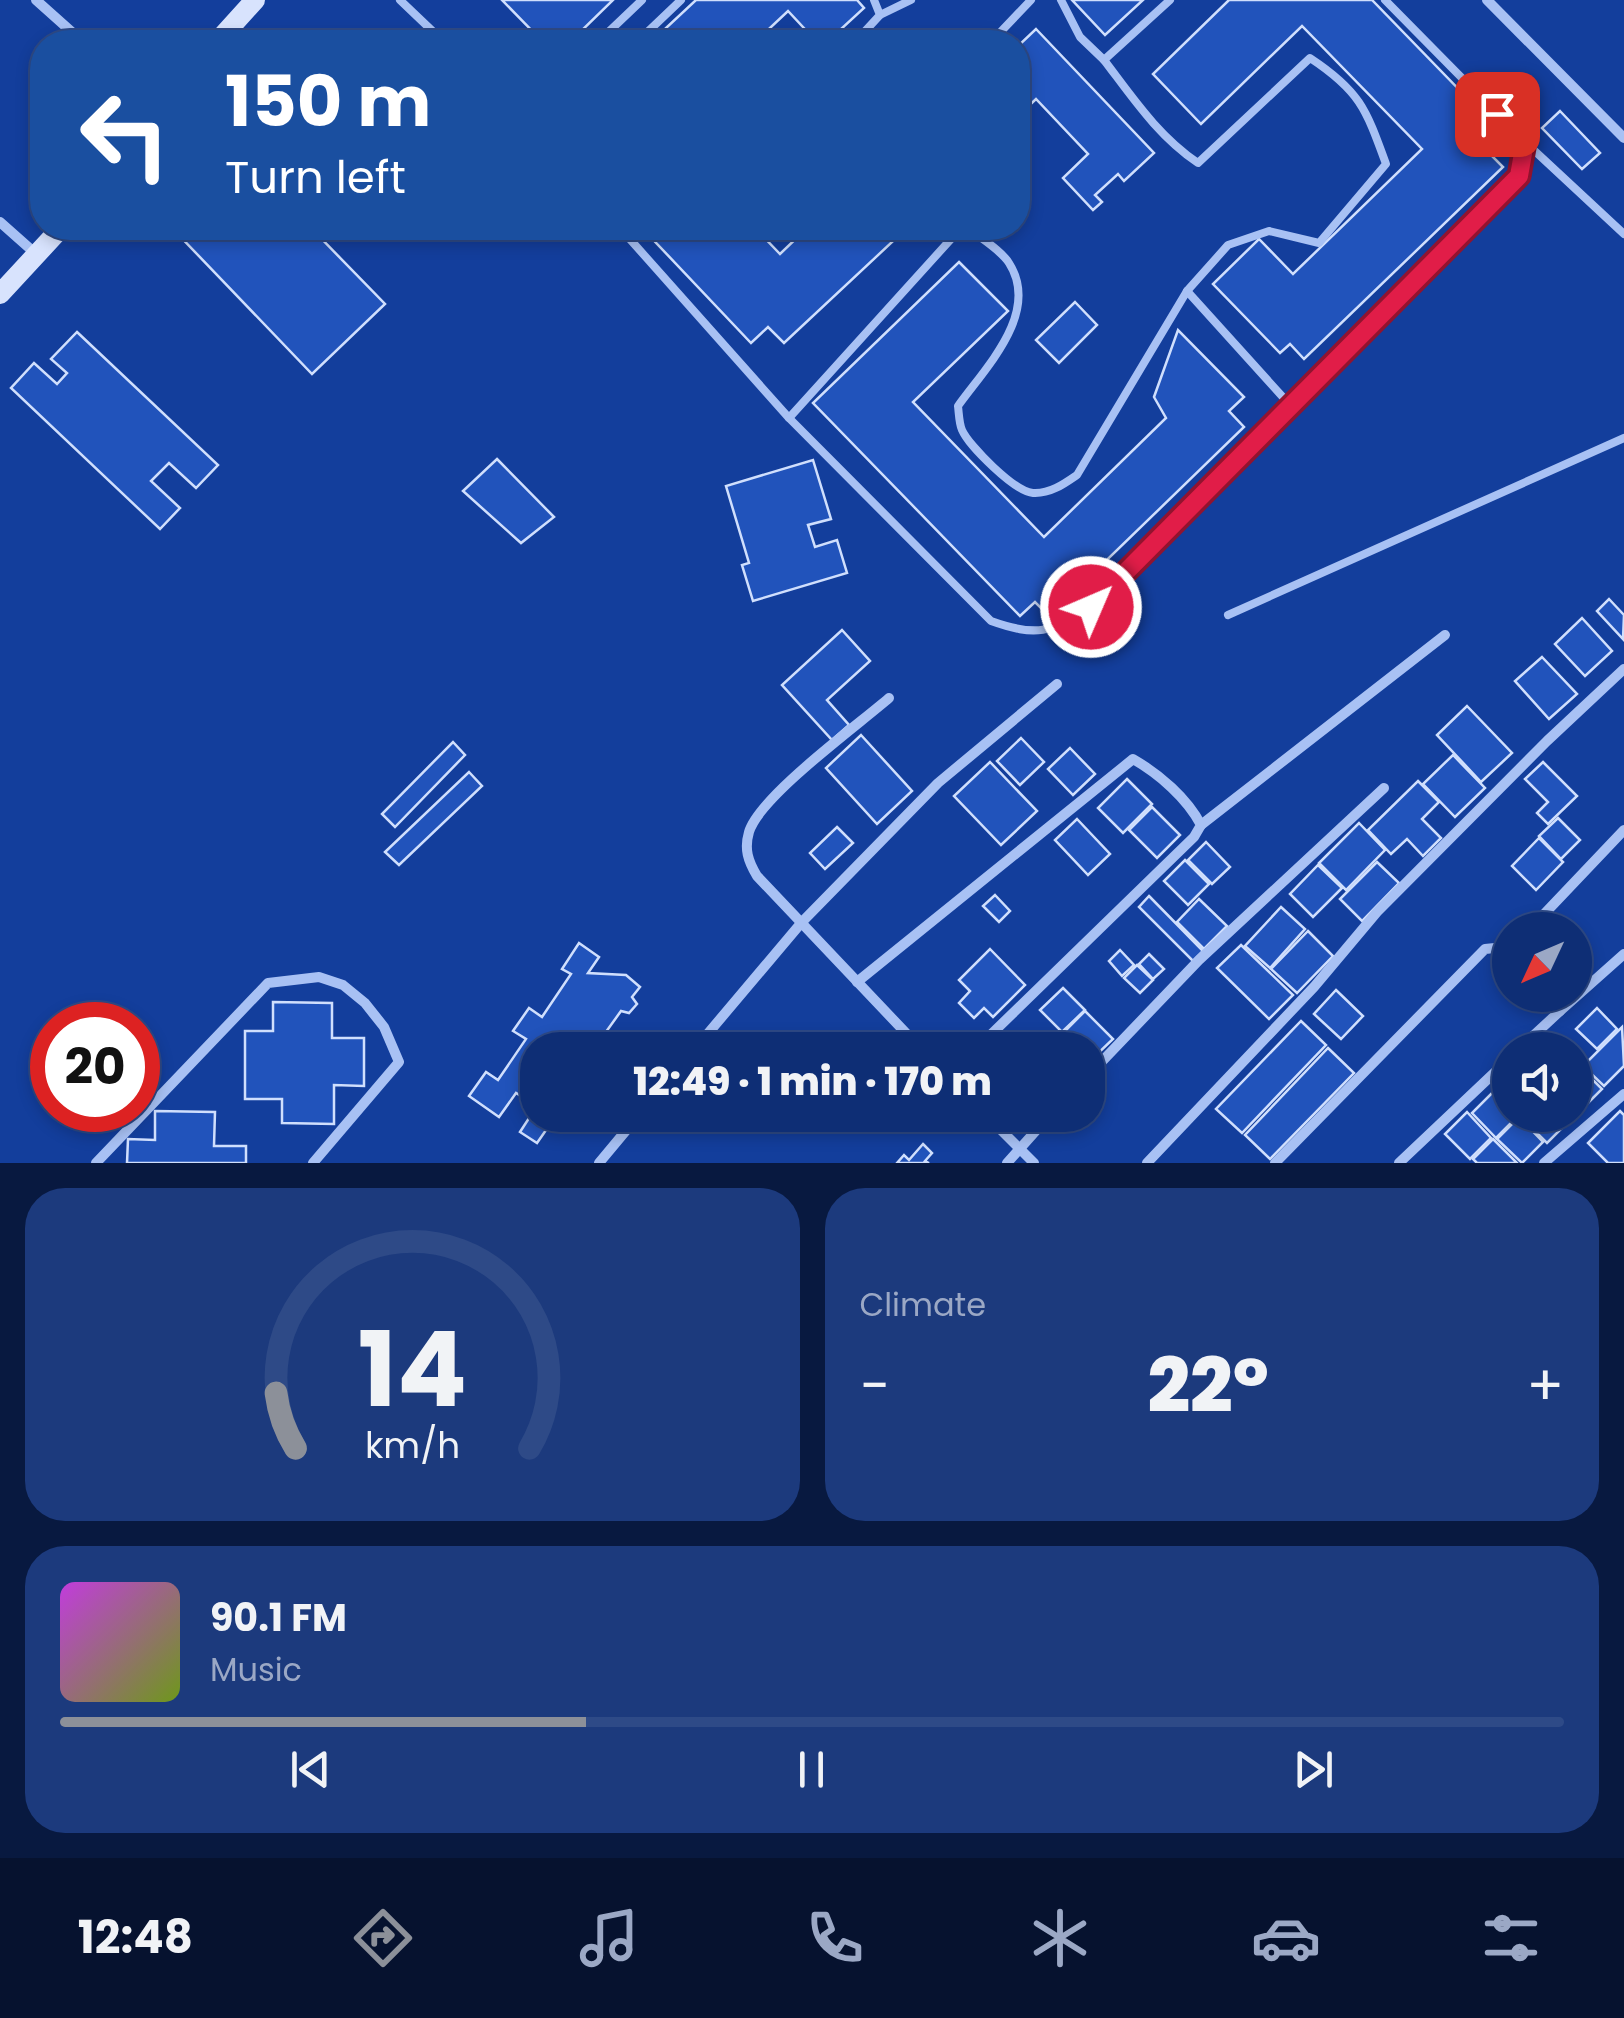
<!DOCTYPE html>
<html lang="en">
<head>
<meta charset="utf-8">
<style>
  :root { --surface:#0e2e75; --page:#1c3a7d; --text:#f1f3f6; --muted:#9ba8c5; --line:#2e4a87; --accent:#8c9099 }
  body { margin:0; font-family:Poppins,sans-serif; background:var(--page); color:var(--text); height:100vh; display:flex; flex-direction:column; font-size:38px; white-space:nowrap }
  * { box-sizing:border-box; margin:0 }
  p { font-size:32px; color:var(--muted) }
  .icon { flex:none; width:55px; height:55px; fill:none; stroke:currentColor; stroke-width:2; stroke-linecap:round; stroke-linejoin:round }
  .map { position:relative; height:1163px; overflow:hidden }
  .drawer { display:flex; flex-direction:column; gap:25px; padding:25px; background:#081940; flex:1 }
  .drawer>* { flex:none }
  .hud { position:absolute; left:30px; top:30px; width:1000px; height:210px; border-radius:40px; box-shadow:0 5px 15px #0003,0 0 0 2px var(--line); background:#1a4fa0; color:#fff; overflow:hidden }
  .needle { width:65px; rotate:226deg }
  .buttons { position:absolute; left:1492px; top:912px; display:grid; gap:20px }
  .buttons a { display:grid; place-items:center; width:100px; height:100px; border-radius:50%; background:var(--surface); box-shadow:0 5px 15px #0003,0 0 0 2px var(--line); font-size:50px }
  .speed { position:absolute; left:30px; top:1002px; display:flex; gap:20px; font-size:50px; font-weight:700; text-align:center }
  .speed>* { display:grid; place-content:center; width:130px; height:130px; border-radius:50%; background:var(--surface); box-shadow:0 5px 15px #0003,0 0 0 2px var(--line); line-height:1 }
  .speed .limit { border:15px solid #d22; background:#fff; color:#111 }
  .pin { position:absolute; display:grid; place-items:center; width:85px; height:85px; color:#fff; margin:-42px; border-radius:20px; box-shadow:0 5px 15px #0006 }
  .me { position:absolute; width:110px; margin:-55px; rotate:45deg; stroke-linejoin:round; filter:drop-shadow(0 0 8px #0008) }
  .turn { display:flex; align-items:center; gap:35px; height:210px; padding:0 30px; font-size:45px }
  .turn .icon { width:130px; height:130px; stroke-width:2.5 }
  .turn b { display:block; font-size:70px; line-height:85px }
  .big { font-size:75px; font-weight:800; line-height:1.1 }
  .drawer .card { flex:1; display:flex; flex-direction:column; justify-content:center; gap:15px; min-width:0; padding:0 35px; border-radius:40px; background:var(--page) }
  .drawer .dial { align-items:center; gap:0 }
  .dial svg { height:260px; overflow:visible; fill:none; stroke:var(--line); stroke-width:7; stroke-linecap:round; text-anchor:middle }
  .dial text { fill:var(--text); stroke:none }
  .song { display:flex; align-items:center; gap:30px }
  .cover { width:120px; height:120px; border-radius:15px; background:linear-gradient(135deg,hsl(290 70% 55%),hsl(80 70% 35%)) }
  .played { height:10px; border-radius:5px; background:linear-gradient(90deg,var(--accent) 35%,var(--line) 35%) }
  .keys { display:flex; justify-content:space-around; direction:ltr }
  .heat { display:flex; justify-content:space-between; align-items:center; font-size:55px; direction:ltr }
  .drawer .tiles { flex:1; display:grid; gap:25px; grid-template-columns:1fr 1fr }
  .card:last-child { grid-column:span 2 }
  .trip { position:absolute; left:520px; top:1032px; width:585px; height:100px; border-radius:40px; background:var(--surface); box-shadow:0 5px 15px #0003,0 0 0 2px var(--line); font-weight:800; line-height:100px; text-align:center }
  .tab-bar { display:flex; height:160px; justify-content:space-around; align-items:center; background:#06122f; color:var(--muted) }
  .tab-bar .icon { width:70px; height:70px }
  .tab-bar .current { color:var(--accent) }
  .tab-bar b { font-size:45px; color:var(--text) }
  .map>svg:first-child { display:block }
</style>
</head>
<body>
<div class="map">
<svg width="1624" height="1163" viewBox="0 0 1624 1163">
  <rect width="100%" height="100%" fill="#133e9c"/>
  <g fill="#2153bb" stroke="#d0dffd" stroke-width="2.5">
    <polygon points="502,0 613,0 570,42 543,42"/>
    <polygon points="696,0 857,0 864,8 827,42 817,42 788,11 755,42 651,42"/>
    <polygon points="1072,0 1143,0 1105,35"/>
    <polygon points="1229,0 1372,0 1505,137 1489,153 1503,167 1304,359 1290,344 1280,353 1213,284 1259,239 1293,274 1422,149 1302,26 1201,124 1153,74"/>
    <polygon points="1036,29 1154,153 1124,181 1118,174 1095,195 1102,202 1093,210 1063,178 1088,154 1036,99 1018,116 1018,46"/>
    <polygon points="1560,111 1600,153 1582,169 1542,128"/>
    <polygon points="172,228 311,228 385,304 312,374"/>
    <polygon points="642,228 755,228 780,254 807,228 907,228 784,343 768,327 751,343"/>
    <polygon points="959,262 1008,311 913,402 1044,537 1166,418 1154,397 1178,330 1244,397 1229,411 1244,427 1049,616 1035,602 1020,616 813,403"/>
    <polygon points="1075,302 1097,325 1059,363 1036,340"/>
    <polygon points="77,332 218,465 196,488 169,463 151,481 180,508 160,529 11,388 34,363 57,384 67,373 51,359"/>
    <polygon points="497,459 554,517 521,543 463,491"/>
    <polygon points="813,460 831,519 808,525 815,547 837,540 847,573 753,601 742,565 749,563 726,486"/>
    <polygon points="1609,599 1624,615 1623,639 1597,611"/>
    <polygon points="1582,618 1612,651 1585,676 1555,644"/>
    <polygon points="842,630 870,661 827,700 849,725 832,740 782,685"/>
    <polygon points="1542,657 1577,694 1549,719 1515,681"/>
    <polygon points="1467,706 1512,753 1481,782 1437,735"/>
    <polygon points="861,735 912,791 877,824 826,768"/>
    <polygon points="1021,738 1044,762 1020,785 997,761"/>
    <polygon points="453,742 465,755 395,827 382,814"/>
    <polygon points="1070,748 1095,774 1073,795 1048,769"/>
    <polygon points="1453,755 1485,788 1455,817 1423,784"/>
    <polygon points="990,762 1037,811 1001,845 954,796"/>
    <polygon points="1543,762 1577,796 1548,824 1537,813 1548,802 1525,779"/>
    <polygon points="469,772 482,786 399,865 385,852"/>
    <polygon points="1127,779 1152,804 1123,833 1098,808"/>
    <polygon points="1418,781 1439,802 1422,819 1441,838 1423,856 1407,839 1391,854 1368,830"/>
    <polygon points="1152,807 1180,835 1157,858 1129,830"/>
    <polygon points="1558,818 1580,840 1561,859 1539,836"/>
    <polygon points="1077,819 1110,854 1088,875 1055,840"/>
    <polygon points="1359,823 1385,850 1346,890 1319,863"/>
    <polygon points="837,827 853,843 825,869 810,853"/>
    <polygon points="1539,838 1563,862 1536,890 1512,866"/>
    <polygon points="1206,842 1230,867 1212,884 1188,860"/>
    <polygon points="1185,860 1209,884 1188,905 1164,881"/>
    <polygon points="1377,862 1399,883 1362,921 1340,899"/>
    <polygon points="1318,865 1342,888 1313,917 1290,894"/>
    <polygon points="995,895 1010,911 999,922 983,906"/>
    <polygon points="1149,896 1203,951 1193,961 1139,907"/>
    <polygon points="1199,899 1227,926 1204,949 1177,922"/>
    <polygon points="1281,907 1305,929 1270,968 1245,946"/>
    <polygon points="1308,931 1333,956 1297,993 1271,969"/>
    <polygon points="579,943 599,957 588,973 626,975 640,987 632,997 637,1004 629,1013 621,1011 593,1050 538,1050 538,1115 546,1115 551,1123 537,1143 520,1132 537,1106 516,1093 499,1117 469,1096 486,1072 498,1080 526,1039 513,1031 529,1008 542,1017 571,974 562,969"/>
    <polygon points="1241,945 1293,995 1269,1019 1217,968"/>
    <polygon points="990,949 1025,985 993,1017 984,1008 974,1018 959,1003 970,991 959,980"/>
    <polygon points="1120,950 1134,965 1122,976 1109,961"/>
    <polygon points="1149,954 1164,969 1153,979 1139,964"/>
    <polygon points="1137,965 1153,980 1140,993 1124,978"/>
    <polygon points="1063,988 1085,1010 1062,1032 1040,1010"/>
    <polygon points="1336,990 1363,1016 1341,1039 1314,1014"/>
    <polygon points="273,1002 332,1003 332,1038 364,1038 364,1086 334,1085 334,1124 282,1123 282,1099 245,1099 245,1031 273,1031"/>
    <polygon points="1597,1008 1617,1029 1597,1049 1576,1029"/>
    <polygon points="1085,1011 1113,1039 1090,1061 1088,1050 1079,1050 1063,1033"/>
    <polygon points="1301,1021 1326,1045 1242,1133 1216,1109"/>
    <polygon points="1622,1027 1624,1066 1604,1086 1583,1066"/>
    <polygon points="1328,1048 1354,1073 1270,1159 1245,1135"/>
    <polygon points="1575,1062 1602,1089 1573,1118 1571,1115 1575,1115"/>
    <polygon points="1510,1074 1510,1106 1494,1090"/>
    <polygon points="1493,1092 1510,1109 1510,1115 1517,1117 1496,1138 1472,1113"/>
    <polygon points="155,1111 215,1112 214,1146 246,1146 246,1163 127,1163 128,1139 155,1140"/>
    <polygon points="1620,1111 1624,1115 1624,1163 1608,1163 1588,1143"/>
    <polygon points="1467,1112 1491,1138 1470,1159 1445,1134"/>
    <polygon points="1519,1115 1565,1115 1570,1120 1547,1143"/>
    <polygon points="1519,1117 1543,1142 1522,1163 1497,1139"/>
    <polygon points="1493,1139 1517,1163 1477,1163 1473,1159"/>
    <polygon points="923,1144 932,1153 925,1161 929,1163 897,1163 904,1155 909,1160"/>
  </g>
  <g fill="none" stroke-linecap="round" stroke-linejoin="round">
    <g stroke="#a8c1f4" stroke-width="8">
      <polyline points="400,0 444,42"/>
      <polyline points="1061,0 1080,37 1104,60"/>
      <path d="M1170,0L1104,60C1133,98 1158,136 1198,163L1310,58C1360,91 1366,109 1386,164L1319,243L1269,231L1228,245L1187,291"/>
      <polyline points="880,15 911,0"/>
      <polyline points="598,42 642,0"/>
      <polyline points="637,42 681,0"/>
      <polyline points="772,42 783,33 792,42"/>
      <polyline points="855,42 880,15 874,0"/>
      <polyline points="991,42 1031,0"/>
      <polyline points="1525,142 1624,234"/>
      <path d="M620,228L789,418L991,621C1036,637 1051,633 1091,607L1519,176L1525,142L1385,0"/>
      <path d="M968,228C980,238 1001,250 1009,263C1041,313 985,368 958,406C959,414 959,423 962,430C969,446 1015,492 1033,493C1050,494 1064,484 1077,475L1187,291L1290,405"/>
      <polyline points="789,418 961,228"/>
      <polyline points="1228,615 1624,438"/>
    </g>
    <g stroke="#a8c1f4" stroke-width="10">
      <polyline points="36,0 83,42"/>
      <polyline points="1487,0 1624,138"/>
      <polyline points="0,222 36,254"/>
      <path d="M889,698C858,725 759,797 749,832C744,849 748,861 757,876L922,1050"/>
      <polyline points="1201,825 1445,635"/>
      <polyline points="1529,930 1624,830"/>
      <path d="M857,982L1133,759C1159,774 1187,798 1201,825L1194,837L975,1050"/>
      <polyline points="1560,1011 1624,954"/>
      <polyline points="694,1050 802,922 938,783 1057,684"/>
      <polyline points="1518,1050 1560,1011 1546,995"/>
      <polyline points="1088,1076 1199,960 1384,788"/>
      <polyline points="986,1115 1034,1163"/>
      <polyline points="96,1163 268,983 319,977 343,985 365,1003 384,1027 399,1062 313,1163"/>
      <polyline points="599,1163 639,1115"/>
      <polyline points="1007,1163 1050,1115"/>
      <polyline points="1147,1163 1314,987 1377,912 1547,741 1624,669"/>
      <polyline points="1275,1163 1485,949 1495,948 1508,952"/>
      <polyline points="1399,1163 1510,1058"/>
      <polyline points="1544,1163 1624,1094"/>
    </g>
    <g stroke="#d8e3fd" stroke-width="20">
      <polyline points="217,42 255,0"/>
      <polyline points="0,294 61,228"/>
    </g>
  </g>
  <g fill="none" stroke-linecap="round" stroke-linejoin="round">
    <g stroke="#92132f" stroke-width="25">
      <polyline id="route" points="1091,607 1519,176 1525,142 1497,114"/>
    </g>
    <use href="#route" stroke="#e11d48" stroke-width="18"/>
  </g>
</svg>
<div class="buttons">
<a><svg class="needle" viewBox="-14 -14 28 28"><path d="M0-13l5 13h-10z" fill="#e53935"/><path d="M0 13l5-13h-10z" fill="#9ba8c5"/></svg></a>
<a><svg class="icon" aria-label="sound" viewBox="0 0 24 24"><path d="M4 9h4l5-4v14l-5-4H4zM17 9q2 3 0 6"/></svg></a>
</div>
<div class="speed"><div class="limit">20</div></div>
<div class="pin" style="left:1497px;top:114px;background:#d93025"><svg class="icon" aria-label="arrive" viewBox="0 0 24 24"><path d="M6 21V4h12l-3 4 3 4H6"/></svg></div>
<svg class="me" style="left:1091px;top:607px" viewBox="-20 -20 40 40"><circle r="17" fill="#e11d48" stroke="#fff" stroke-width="3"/><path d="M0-11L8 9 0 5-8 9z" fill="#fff"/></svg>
<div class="trip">12:49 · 1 min · 170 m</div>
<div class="hud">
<div class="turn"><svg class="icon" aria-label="left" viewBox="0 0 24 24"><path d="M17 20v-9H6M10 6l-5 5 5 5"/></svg><div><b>150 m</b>Turn left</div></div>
</div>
</div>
<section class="drawer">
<div class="tiles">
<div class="card dial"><svg viewBox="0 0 100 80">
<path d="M14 69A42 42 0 1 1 86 69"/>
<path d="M14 69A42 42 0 0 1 8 52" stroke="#8c9099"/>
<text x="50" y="56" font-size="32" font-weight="700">14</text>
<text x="50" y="72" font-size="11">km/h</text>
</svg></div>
<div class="card"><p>Climate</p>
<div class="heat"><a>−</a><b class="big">22°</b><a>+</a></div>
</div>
<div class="card">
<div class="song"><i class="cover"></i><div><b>90.1 FM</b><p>Music</p></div></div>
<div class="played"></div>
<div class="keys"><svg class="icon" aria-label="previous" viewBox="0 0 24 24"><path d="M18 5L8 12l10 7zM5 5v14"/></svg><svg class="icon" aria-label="pause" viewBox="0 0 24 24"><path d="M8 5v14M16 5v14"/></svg><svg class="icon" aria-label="next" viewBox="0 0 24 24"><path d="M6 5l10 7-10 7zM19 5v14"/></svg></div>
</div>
</div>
</section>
<nav class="tab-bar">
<b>12:48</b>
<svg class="icon current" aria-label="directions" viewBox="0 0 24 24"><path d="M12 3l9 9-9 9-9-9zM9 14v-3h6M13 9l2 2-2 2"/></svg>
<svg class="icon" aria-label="music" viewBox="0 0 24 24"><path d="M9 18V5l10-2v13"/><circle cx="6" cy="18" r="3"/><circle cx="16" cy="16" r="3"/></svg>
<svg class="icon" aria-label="phone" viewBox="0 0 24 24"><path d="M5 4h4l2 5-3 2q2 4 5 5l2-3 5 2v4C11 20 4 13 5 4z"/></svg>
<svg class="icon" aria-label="climate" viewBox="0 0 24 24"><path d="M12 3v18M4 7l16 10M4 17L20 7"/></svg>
<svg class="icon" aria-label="car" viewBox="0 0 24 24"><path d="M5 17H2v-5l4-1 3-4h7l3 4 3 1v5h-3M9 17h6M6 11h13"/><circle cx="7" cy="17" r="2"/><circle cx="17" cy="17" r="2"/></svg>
<svg class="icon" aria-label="filters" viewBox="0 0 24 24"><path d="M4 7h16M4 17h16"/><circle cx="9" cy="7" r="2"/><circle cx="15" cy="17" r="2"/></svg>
</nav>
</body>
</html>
